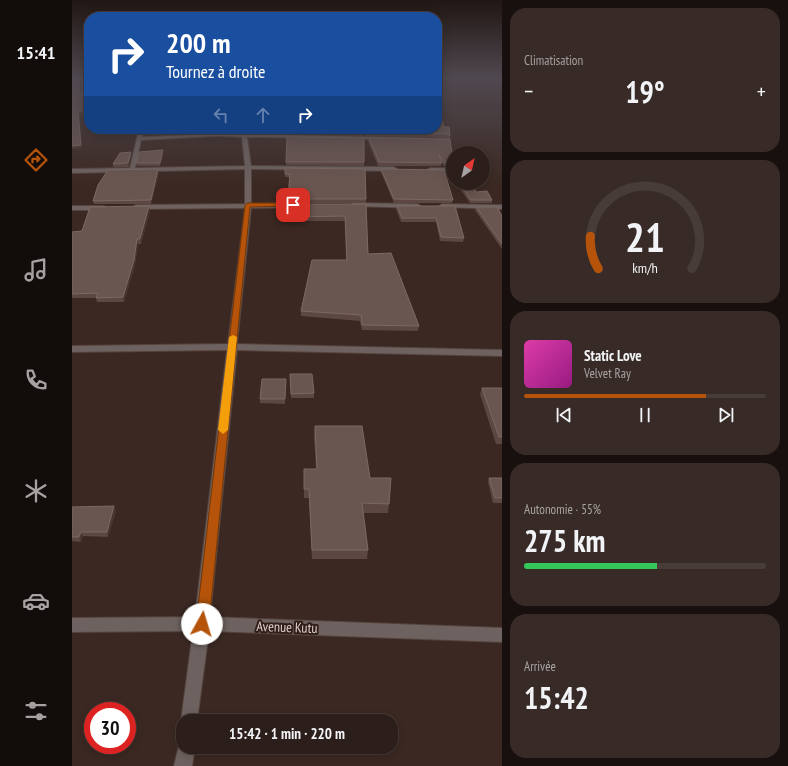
<!DOCTYPE html>
<html lang="fr">
<head>
<meta charset="utf-8">
<style>
  :root { --surface:#2c1e1a; --page:#382b27; --text:#f1f3f6; --muted:#a6a2a2; --line:#483c39; --accent:#b45309 }
  body { margin:0; font-family:"PT Sans Narrow",sans-serif; background:var(--page); color:var(--text); height:100vh; display:flex; flex-direction:column; font-size:15px; white-space:nowrap }
  * { box-sizing:border-box; margin:0 }
  p { font-size:13px; color:var(--muted) }
  .icon { flex:none; width:22px; height:22px; fill:none; stroke:currentColor; stroke-width:2; stroke-linecap:round; stroke-linejoin:round }
  .map { position:relative; flex:1; overflow:hidden }
  .details { display:flex; flex-direction:column; gap:8px; padding:8px; background:#18100e; width:286px }
  .details>* { flex:none }
  .banner { position:absolute; left:12px; top:12px; width:358px; height:122px; border-radius:16px; box-shadow:0 2px 10px #0003,0 0 0 1px var(--line); background:#1a4fa0; color:#fff; overflow:hidden }
  .needle { width:26px; rotate:34deg }
  .controls { position:absolute; left:374px; top:146px; display:grid; gap:8px }
  .controls a { display:grid; place-items:center; width:44px; height:44px; border-radius:50%; background:var(--surface); box-shadow:0 2px 10px #0003,0 0 0 1px var(--line); font-size:20px }
  .speed { position:absolute; left:12px; top:702px; display:flex; gap:8px; font-size:20px; font-weight:700; text-align:center }
  .speed>* { display:grid; place-content:center; width:52px; height:52px; border-radius:50%; background:var(--surface); box-shadow:0 2px 10px #0003,0 0 0 1px var(--line); line-height:1 }
  .speed .limit { border:6px solid #d22; background:#fff; color:#111 }
  .pin { position:absolute; display:grid; place-items:center; width:34px; height:34px; color:#fff; margin:-17px; border-radius:8px; box-shadow:0 2px 6px #0006 }
  .me { position:absolute; width:44px; margin:-22px; rotate:6deg; stroke-linejoin:round; filter:drop-shadow(0 0 3px #0008) }
  .turn { display:flex; align-items:center; gap:14px; height:84px; padding:0 16px; font-size:18px }
  .turn .icon { width:52px; height:52px; stroke-width:2.5 }
  .turn b { display:block; font-size:28px; line-height:34px }
  .lanes { display:flex; align-items:center; height:38px; padding:0 16px; background:#0003; justify-content:center; gap:20px; direction:ltr }
  .lanes .off { opacity:.35 }
  .big { font-size:30px; font-weight:800; line-height:1.1 }
  .details .tile { flex:1; display:flex; flex-direction:column; justify-content:center; gap:6px; min-width:0; padding:0 14px; border-radius:16px; background:var(--page) }
  .details .dial { align-items:center; gap:0 }
  .dial svg { height:104px; overflow:visible; fill:none; stroke:var(--line); stroke-width:7; stroke-linecap:round; text-anchor:middle }
  .dial text { fill:var(--text); stroke:none }
  .song { display:flex; align-items:center; gap:12px }
  .cover { width:48px; height:48px; border-radius:6px; background:linear-gradient(135deg,hsl(320 70% 55%),hsl(310 70% 35%)) }
  .played { height:4px; border-radius:2px; background:linear-gradient(90deg,var(--accent) 75%,var(--line) 75%) }
  .keys { display:flex; justify-content:space-around; direction:ltr }
  .heat { display:flex; justify-content:space-between; align-items:center; font-size:22px; direction:ltr }
  .charge { height:6px; border-radius:3px; background:linear-gradient(90deg,#34c759 55%,var(--line) 0) }
  .trip { position:absolute; left:104px; top:714px; width:222px; height:40px; border-radius:16px; background:var(--surface); box-shadow:0 2px 10px #0003,0 0 0 1px var(--line); font-weight:800; line-height:40px; text-align:center }
  main { display:flex; flex:1; min-height:0 }
  .tabs { display:flex; flex-direction:column; width:72px; justify-content:space-around; align-items:center; background:#120c0a; color:var(--muted) }
  .tabs .icon { width:28px; height:28px }
  .tabs .on { color:var(--accent) }
  .tabs b { font-size:18px; color:var(--text) }
  .map>svg:first-child { display:block }
</style>
</head>
<body>
<main>
<nav class="tabs">
<b>15:41</b>
<svg class="icon on" aria-label="directions" viewBox="0 0 24 24"><path d="M12 3l9 9-9 9-9-9zM9 14v-3h6M13 9l2 2-2 2"/></svg>
<svg class="icon" aria-label="music" viewBox="0 0 24 24"><path d="M9 18V5l10-2v13"/><circle cx="6" cy="18" r="3"/><circle cx="16" cy="16" r="3"/></svg>
<svg class="icon" aria-label="phone" viewBox="0 0 24 24"><path d="M5 4h4l2 5-3 2q2 4 5 5l2-3 5 2v4C11 20 4 13 5 4z"/></svg>
<svg class="icon" aria-label="climate" viewBox="0 0 24 24"><path d="M12 3v18M4 7l16 10M4 17L20 7"/></svg>
<svg class="icon" aria-label="car" viewBox="0 0 24 24"><path d="M5 17H2v-5l4-1 3-4h7l3 4 3 1v5h-3M9 17h6M6 11h13"/><circle cx="7" cy="17" r="2"/><circle cx="17" cy="17" r="2"/></svg>
<svg class="icon" aria-label="filters" viewBox="0 0 24 24"><path d="M4 7h16M4 17h16"/><circle cx="9" cy="7" r="2"/><circle cx="15" cy="17" r="2"/></svg>
</nav>
<div class="map">
<svg width="430" height="766" viewBox="0 0 430 766">
  <rect width="100%" height="100%" fill="#3b2822"/>
  <g fill="none" stroke-linecap="round" stroke-linejoin="round">
    <g stroke="#55433d" stroke-width="2">
      <g id="street">
        <polygon points="10,78 14,78 13,94 17,99 17,103 9,94"/>
        <path d="M67,129H71L70,137L144,134H170V129H174L175,134L354,138L352,140L175,137L179,166L322,167L325,169L322,171L179,169V204L230,203L233,205L230,207L179,208L165,344L430,350V356L165,350L138,617L430,628V642L137,631L125,721H111V727L109,721L121,631L0,632V618L123,617L155,350L0,352V346L156,344L173,208L64,209L61,207L64,205L173,204V169L0,173V169L58,168ZM144,136L170,137L173,166L63,168L69,140Z"/>
        <polygon points="358,168 381,168 381,172 356,171 355,170"/>
        <polygon points="282,203 346,204 349,206 346,208 280,206 280,204"/>
        <polygon points="370,204 430,205 430,209 368,207 367,206"/>
        <polygon points="0,206 32,206 35,208 32,210 0,210"/>
        <polygon points="111,739 111,747 123,747 120,766 102,766 108,741"/>
      </g>
    </g>
    <use href="#street" fill="#6d625f" fill-rule="evenodd"/>
  </g>
  <g fill="#5c4742">
    <polygon points="372,127 378,136 378,139 380,154 381,154 381,167 372,166 369,162 369,166 306,166 296,141 297,138 377,139 375,138 294,136 291,129 291,136 216,134 216,129 214,129 365,129"/>
    <polygon points="91,153 88,166 65,166 64,163"/>
    <polygon points="59,156 57,167 41,167 41,164"/>
    <polygon points="214,162 292,162 292,166 214,165"/>
    <polygon points="213,168 294,199 294,203 216,203 217,177 213,177"/>
    <polygon points="309,169 381,200 380,203 322,203 309,172"/>
    <polygon points="378,170 381,170 381,179 377,173"/>
    <polygon points="87,172 79,204 22,204 21,201"/>
    <polygon points="384,183 400,183 404,192 420,200 420,203 398,203"/>
    <polygon points="216,204 294,204 296,254 347,326 346,331 290,330 288,321 229,316 229,311 274,260 273,221 218,221"/>
    <polygon points="325,206 383,206 392,238 391,242 368,241 364,222 329,222 324,209"/>
    <polygon points="404,207 430,216 430,249 403,210"/>
    <polygon points="78,211 69,244 66,244 63,265 52,302 25,302 24,298 0,298 0,232 10,231"/>
    <polygon points="218,374 242,393 242,398 219,398"/>
    <polygon points="214,379 213,404 188,403 188,399"/>
    <polygon points="410,388 430,388 430,444 424,444 408,394"/>
    <polygon points="243,426 298,478 317,504 316,513 291,513 296,550 295,559 240,559 237,498 232,498 232,469 244,469 242,435"/>
    <polygon points="417,478 430,478 430,503 421,503 416,482"/>
    <polygon points="0,507 44,511 36,537 11,536 9,542 0,541"/>
  </g>
  <g fill="#49352f">
    <polygon points="8,78 9,78 8,94 7,91"/>
    <polygon points="17,110 17,113 7,114 10,148 0,149 0,146 6,111"/>
    <polygon points="91,150 91,153 88,166 88,163"/>
    <polygon points="59,152 59,156 57,167 56,163"/>
    <polygon points="86,169 87,172 79,204 79,200"/>
    <polygon points="77,206 78,211 69,244 68,239"/>
    <polygon points="65,239 66,244 63,265 52,302 51,297"/>
    <polygon points="42,506 44,511 36,537 35,532"/>
    <polygon points="9,532 11,536 9,542 7,537"/>
  </g>
  <g fill="#6a5650" stroke="#7c6964">
    <polygon points="0,78 8,78 7,91 16,102 17,100 17,110 6,111 9,145 0,146"/>
    <polygon points="15,78 17,78 17,95 14,91"/>
    <polygon points="365,103 372,127 377,127 378,136 376,134 294,133 293,129 365,129"/>
    <polygon points="216,129 291,129 291,133 216,131"/>
    <polygon points="215,137 292,138 292,162 214,162"/>
    <polygon points="297,138 378,139 380,154 381,154 381,164 373,163 367,155 370,163 307,162"/>
    <polygon points="91,150 88,163 64,163 67,152"/>
    <polygon points="59,152 56,163 41,164 48,153"/>
    <polygon points="213,168 293,169 294,199 216,199 218,174 213,174"/>
    <polygon points="86,169 79,200 21,201 26,185 36,170"/>
    <polygon points="309,169 372,170 381,200 322,199"/>
    <polygon points="378,170 381,170 381,175"/>
    <polygon points="387,183 400,183 404,192 415,191 420,200 399,200"/>
    <polygon points="216,204 294,204 296,254 319,253 347,326 290,325 289,315 229,311 240,260 275,260 273,216 218,217"/>
    <polygon points="77,206 68,239 65,239 62,260 51,297 24,298 26,293 0,294 0,232 10,231 18,207"/>
    <polygon points="325,206 383,206 392,238 369,237 364,218 330,218"/>
    <polygon points="404,207 425,207 430,216 430,244"/>
    <polygon points="218,374 240,374 242,393 219,394"/>
    <polygon points="190,379 214,379 213,399 188,399"/>
    <polygon points="410,388 430,388 430,437 427,437"/>
    <polygon points="243,426 290,426 298,478 319,478 317,504 290,503 296,550 240,550 237,489 232,489 232,469 245,469"/>
    <polygon points="417,478 430,478 430,498 423,498"/>
    <polygon points="42,506 35,532 9,532 7,537 0,537 0,507"/>
  </g>
  <linearGradient id="sky" x2="0" y2="1"><stop stop-color="#201613"/><stop offset="0.42" stop-color="#4f484f"/><stop offset="1" stop-color="#4f484f" stop-opacity="0"/></linearGradient>
  <rect width="430" height="185" fill="url(#sky)"/>
  <polygon fill="#b45309" stroke="#753606" points="176,203 221,203 224,205 221,206 178,207 137,624 135,629 130,631 126,629 124,624 173,205"/>
  <polygon fill="#f59e0b" points="161,335 165,337 156,430 151,434 146,430 157,337"/>
  <g text-anchor="middle" stroke-width="4" stroke-linejoin="round" paint-order="stroke">
    <g font-size="14" fill="#ded1cd" stroke="#311e18">
      <text transform="translate(215 627) rotate(2)" y="5">Avenue Kutu</text>
    </g>
  </g>
</svg>
<div class="controls">
<a><svg class="needle" viewBox="-14 -14 28 28"><path d="M0-13l5 13h-10z" fill="#e53935"/><path d="M0 13l5-13h-10z" fill="#a6a2a2"/></svg></a>
</div>
<div class="speed"><div class="limit">30</div></div>
<div class="pin" style="left:221px;top:205px;background:#d93025"><svg class="icon" aria-label="arrive" viewBox="0 0 24 24"><path d="M6 21V4h12l-3 4 3 4H6"/></svg></div>
<svg class="me" style="left:130px;top:624px" viewBox="-20 -20 40 40"><circle r="19" fill="#fff"/><path d="M0-13L10 11 0 6-10 11z" fill="#b45309"/></svg>
<div class="trip">15:42 · 1 min · 220 m</div>
<div class="banner">
<div class="turn"><svg class="icon" aria-label="right" viewBox="0 0 24 24"><path d="M7 20v-9h11M14 6l5 5-5 5"/></svg><div><b>200 m</b>Tournez à droite</div></div>
<div class="lanes"><svg class="icon off" aria-label="left" viewBox="0 0 24 24"><path d="M17 20v-9H6M10 6l-5 5 5 5"/></svg><svg class="icon off" aria-label="ahead" viewBox="0 0 24 24"><path d="M12 20V5M6 11l6-6 6 6"/></svg><svg class="icon" aria-label="right" viewBox="0 0 24 24"><path d="M7 20v-9h11M14 6l5 5-5 5"/></svg></div>
</div>
</div>
<section class="details">
<div class="tile"><p>Climatisation</p>
<div class="heat"><a>−</a><b class="big">19°</b><a>+</a></div>
</div>
<div class="tile dial"><svg viewBox="0 0 100 80">
<path d="M14 69A42 42 0 1 1 86 69"/>
<path d="M14 69A42 42 0 0 1 8 44" stroke="#b45309"/>
<text x="50" y="56" font-size="32" font-weight="700">21</text>
<text x="50" y="72" font-size="11">km/h</text>
</svg></div>
<div class="tile">
<div class="song"><i class="cover"></i><div><b>Static Love</b><p>Velvet Ray</p></div></div>
<div class="played"></div>
<div class="keys"><svg class="icon" aria-label="previous" viewBox="0 0 24 24"><path d="M18 5L8 12l10 7zM5 5v14"/></svg><svg class="icon" aria-label="pause" viewBox="0 0 24 24"><path d="M8 5v14M16 5v14"/></svg><svg class="icon" aria-label="next" viewBox="0 0 24 24"><path d="M6 5l10 7-10 7zM19 5v14"/></svg></div>
</div>
<div class="tile"><p>Autonomie · 55%</p><b class="big">275 km</b><div class="charge"></div></div>
<div class="tile"><p>Arrivée</p><b class="big">15:42</b></div>
</section>
</main>
</body>
</html>
